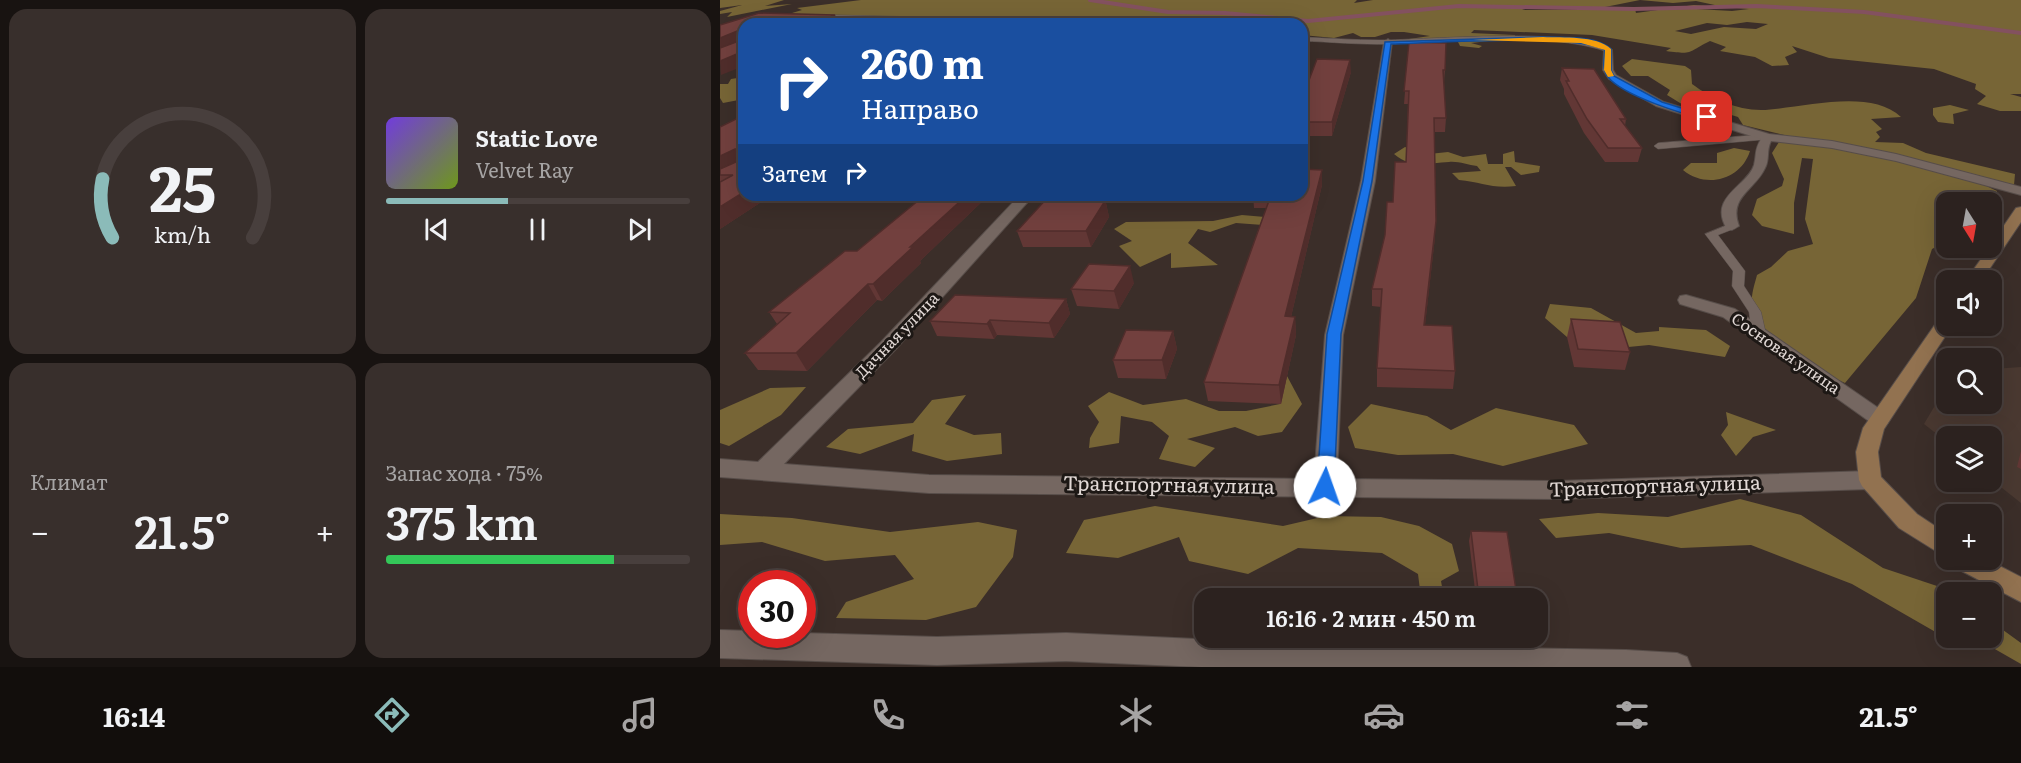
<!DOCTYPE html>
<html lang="ru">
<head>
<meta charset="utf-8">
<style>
  :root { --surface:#2c221f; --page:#382f2c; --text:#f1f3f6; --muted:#a6a4a4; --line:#483f3d; --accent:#8bbbb9 }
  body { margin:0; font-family:Literata,serif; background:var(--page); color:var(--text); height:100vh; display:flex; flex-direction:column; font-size:22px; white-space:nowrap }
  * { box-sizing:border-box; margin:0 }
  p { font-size:20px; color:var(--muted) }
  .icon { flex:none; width:33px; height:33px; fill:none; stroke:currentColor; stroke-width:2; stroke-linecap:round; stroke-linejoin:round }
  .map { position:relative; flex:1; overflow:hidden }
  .sheet { display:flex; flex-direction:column; gap:9px; padding:9px; background:#181311; width:720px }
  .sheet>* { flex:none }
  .top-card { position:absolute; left:18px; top:18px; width:570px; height:183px; border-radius:18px; box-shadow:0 6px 24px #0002,0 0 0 2px var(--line); background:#1a4fa0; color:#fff; overflow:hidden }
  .needle { width:39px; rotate:169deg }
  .buttons { position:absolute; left:1216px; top:192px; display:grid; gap:12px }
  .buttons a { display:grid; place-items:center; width:66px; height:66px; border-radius:12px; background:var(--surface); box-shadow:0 6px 24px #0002,0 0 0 2px var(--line); font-size:30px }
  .speed { position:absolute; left:18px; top:570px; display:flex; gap:12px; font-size:30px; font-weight:700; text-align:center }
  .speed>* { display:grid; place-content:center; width:78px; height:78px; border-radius:50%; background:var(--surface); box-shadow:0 6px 24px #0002,0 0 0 2px var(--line); line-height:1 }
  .speed .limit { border:9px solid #d22; background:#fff; color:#111 }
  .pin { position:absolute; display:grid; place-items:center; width:51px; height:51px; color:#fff; margin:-26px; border-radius:12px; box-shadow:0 3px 9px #0006 }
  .me { position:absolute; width:66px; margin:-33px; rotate:3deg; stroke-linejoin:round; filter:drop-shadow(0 0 4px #0008) }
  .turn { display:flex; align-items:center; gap:21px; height:126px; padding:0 24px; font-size:27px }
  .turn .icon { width:78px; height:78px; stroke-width:2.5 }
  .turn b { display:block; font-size:42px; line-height:51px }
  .then { display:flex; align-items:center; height:57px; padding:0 24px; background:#0003; gap:12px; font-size:22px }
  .big { font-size:45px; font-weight:600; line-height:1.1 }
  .sheet .tile { flex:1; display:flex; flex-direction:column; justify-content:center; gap:9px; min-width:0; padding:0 21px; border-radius:18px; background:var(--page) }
  .sheet .dial { align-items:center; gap:0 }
  .dial svg { height:156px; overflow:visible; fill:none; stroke:var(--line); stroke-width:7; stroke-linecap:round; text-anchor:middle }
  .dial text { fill:var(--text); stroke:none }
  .song { display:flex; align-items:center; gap:18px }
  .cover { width:72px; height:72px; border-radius:9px; background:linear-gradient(135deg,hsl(260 70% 55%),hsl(80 70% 35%)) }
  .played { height:6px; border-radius:3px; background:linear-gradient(90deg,var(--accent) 40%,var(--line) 40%) }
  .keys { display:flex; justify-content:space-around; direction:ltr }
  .heat { display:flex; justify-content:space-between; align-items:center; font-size:33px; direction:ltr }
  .charge { height:9px; border-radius:4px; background:linear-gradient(90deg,#34c759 75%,var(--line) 0) }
  .sheet .tiles { flex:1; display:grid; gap:9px; grid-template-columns:repeat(2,1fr) }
  .trip { position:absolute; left:474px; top:588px; width:354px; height:60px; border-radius:18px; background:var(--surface); box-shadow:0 6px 24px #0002,0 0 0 2px var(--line); font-weight:600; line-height:60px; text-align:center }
  .menu { display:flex; height:96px; justify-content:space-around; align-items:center; background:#120e0c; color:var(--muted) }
  .menu .icon { width:42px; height:42px }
  .menu .selected { color:var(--accent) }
  .menu b { font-size:27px; color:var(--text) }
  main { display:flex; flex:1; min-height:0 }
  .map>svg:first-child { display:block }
</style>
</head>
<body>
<main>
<section class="sheet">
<div class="tiles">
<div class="tile dial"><svg viewBox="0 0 100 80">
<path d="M14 69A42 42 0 1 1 86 69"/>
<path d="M14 69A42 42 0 0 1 9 39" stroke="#8bbbb9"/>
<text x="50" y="56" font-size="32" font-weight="700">25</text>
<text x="50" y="72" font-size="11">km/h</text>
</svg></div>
<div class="tile">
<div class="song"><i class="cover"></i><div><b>Static Love</b><p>Velvet Ray</p></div></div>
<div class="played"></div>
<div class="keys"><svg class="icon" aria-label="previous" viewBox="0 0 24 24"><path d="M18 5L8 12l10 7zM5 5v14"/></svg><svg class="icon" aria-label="pause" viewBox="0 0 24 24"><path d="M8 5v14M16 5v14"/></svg><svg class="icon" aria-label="next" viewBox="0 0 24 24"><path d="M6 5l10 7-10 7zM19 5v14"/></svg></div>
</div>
<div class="tile"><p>Климат</p>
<div class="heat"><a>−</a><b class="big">21.5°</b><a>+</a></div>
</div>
<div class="tile"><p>Запас хода · 75%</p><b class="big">375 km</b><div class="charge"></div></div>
</div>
</section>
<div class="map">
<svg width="1301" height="667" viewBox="0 0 1301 667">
  <rect width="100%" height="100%" fill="#3b2e29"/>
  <polygon fill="#4a3931" points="1301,367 1301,503 1272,480 1272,436 1227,436 1227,442 1204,424 1227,385 1227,404 1272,404 1272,369"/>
  <g fill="#776536" fill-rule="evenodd">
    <polygon points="0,0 64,0 45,6 72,4 7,17 12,12 0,14 0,11 22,5 0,8"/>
    <path d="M141,0H637L634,3L653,0H1301V94H1290L1301,97V111H1280L1257,104L1266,96L1255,89L1256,84L1214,69L1109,58L1072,46L1077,52L1065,57L1069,65L1052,66L1035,57L1000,51L1006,47L990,41C967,52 975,55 946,51L951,48L872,35L754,30L751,33L795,35V38L751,43L762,46L759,48L740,46L738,42L745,40L689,39L710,36L684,32H671L655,37H641L633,33L614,38L582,35V24L351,20L348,23L384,24L261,21L274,24H185L156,19L115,24L62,16L82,10L77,8ZM920,0L953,3L976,1L1004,7L1029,9L1012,11L976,9L987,6L974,5L916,13L915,9L802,10L811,6L875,9ZM1027,22L1048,24L1036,29L1004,27L971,34L955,31L987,23L1007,25Z"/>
    <path d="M912,59L965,66L971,70L972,84C991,98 1016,110 1041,110C1080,109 1149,87 1181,117L1151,119L1162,129L1156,132L1160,137L1155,142L1183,143L1206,153L1295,174L1294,185L1237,172L1277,191L1272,217V202H1227V241L1212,249L1196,298L1125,383C1095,369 1033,341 1032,303C1031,294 1035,283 1037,275L1051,267L1068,251L1093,244L1085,219L1093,159L1082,158L1074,203V234L1042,226L1032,215L1037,199L1062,186L1064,179L1052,153L1059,142L1106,145L1023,125L1018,117C1007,113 1000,113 988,113C973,113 959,102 947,95L950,90L928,76H911L902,66Z"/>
    <polygon points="24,77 24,99 3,103 0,98 0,84 8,84 11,79"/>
    <polygon points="1230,105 1249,110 1233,114 1234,124 1218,122 1213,115 1213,108"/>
    <path d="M685,147L709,154L728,152L743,157L766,154L768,164H783V154L794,151L795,162L820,166L819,172L801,175L791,167H785L796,186C772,189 761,182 739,180L732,173L761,171L757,166C748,165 738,161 729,162C707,163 692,169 674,154Z"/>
    <path d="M1014,148L1030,151C1021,180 986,189 963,170L971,163H997V153Z"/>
    <polygon points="522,215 545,217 543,225 516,223 490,232 478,229 468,243 498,265 451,268 451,253 420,267 399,246 412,241 394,229 406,222 493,221"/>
    <polygon points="830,304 871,308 916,333 939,331 939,327 986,330 1010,346 1005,357 929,345 898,348 895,339 847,337 825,318"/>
    <polygon points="567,376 582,404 562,432 538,436 515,427 467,439 495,448 475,467 439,459 449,436 432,422 401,416 399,443 369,448 370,438 379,422 368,406 389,392 423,405 466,399 499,411 526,411 560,404"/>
    <polygon points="86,387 61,415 9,446 0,443 0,410 50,388"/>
    <polygon points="246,395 225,424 254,435 281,433 282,454 227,461 192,451 194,434 140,454 106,447 128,429 193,423 212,400"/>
    <polygon points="651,404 707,416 731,430 776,408 854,425 868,444 783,466 733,454 678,455 635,448 628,427"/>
    <polygon points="1006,412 1056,430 1033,437 1016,456 1001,435 1008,425"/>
    <polygon points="1020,499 1081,515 1163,568 1226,589 1231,592 1227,592 1227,635 1219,634 1132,584 1031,545 961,548 889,533 836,538 819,519 878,513 948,517"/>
    <polygon points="435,506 563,526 606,516 661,517 699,526 732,544 739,571 721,581 724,598 701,598 698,574 662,553 578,548 528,574 469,561 459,537 398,558 346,553 364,520"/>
    <polygon points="0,514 72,518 170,532 258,522 297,530 293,557 256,607 206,620 116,618 126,602 194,579 175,555 105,561 42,542 0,545"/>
    <polygon points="1272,622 1301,643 1301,664 1259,640 1243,638 1272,638"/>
  </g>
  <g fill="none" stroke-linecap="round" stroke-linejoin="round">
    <polyline stroke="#83515f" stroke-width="4" points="370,0 448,12 505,13 588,21 739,6 914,9 1037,6 1144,12 1301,33"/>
    <g stroke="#574d49" stroke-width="1">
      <g id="lane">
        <polygon points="112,15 425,22 428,24 112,19 80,24"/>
        <path d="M582,37C608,38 634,40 660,40C707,40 858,26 891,50L888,52C827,31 735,42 669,44C640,45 611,42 582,41Z"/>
        <polygon points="1048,134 1051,135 1051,139 938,149 934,146 938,143"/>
        <polygon points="1012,223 1017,226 1016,228 998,235 1025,271 1024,286 1041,312 1046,334 1044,337 1034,337 1032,334 1029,312 1012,286 1013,271 985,234"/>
      </g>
    </g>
    <g stroke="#574d49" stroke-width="2">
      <g id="street">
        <polygon points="285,20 289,22 287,24 278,24"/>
        <polygon points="668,39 672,42 655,181 623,335 617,479 838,481 1150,471 1158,474 1161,480 1158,486 1150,489 838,499 209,493 0,477 0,459 38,462 161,342 300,195 314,195 175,350 64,464 209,475 594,479 605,335 641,181 664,42"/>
        <path d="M888,47L892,50L893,70L896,75L944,102L1049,134L1112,141L1176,154L1301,187V195L1176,161L1112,148L1051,141C1046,151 1050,159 1045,168C1035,190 1008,197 1019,226L1012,230L1007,229C987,197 1028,186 1034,165C1037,153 1034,151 1041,139L936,106L889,79L883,70L884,50Z"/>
        <polygon points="966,295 1015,309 1167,414 1170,419 1167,424 1160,426 1153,424 1003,317 960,304 958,300 960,296"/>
        <polygon points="0,630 32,631 32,634 82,633 217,637 346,633 608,645 906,650 957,653 967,657 971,667 481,667 346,661 217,665 0,658"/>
      </g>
    </g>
    <g stroke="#574d49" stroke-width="2">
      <g id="secondary">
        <polygon points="1301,207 1301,222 1262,280 1246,280 1269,248 1272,248 1272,243 1296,208"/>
        <polygon points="1227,315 1227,326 1232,326 1164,429 1158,452 1161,477 1197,514 1227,534 1227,558 1179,528 1142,486 1139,480 1136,452 1143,428 1221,316"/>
        <polygon points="1232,560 1268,560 1301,577 1301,602 1236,568"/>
      </g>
    </g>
    <use href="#lane" fill="#756761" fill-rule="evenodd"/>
    <use href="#street" fill="#756761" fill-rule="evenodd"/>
    <use href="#secondary" fill="#927250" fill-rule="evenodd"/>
  </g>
  <g fill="#623735">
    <polygon points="689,42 725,70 724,82 726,118 725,132 714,132 715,237 705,325 735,371 733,389 657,387 657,368 661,307 652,306 652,289 673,202 686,162 688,104 684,104"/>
    <polygon points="842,68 906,119 905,126 922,148 918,162 885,162 864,133 844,94 844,89 840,80"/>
    <polygon points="631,72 612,136 582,136 582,114 584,109 583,96"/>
    <polygon points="24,115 24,195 44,195 46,199 0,229 0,127"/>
    <polygon points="602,170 602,185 571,317 575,317 576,335 561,404 488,401 484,382 546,208 534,208 533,195 582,195"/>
    <polygon points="205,195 269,195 200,261 201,263 162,301 157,300 87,371 38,370 25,353 57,324 49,312 137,251"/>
    <polygon points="392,195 386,203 389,217 371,247 303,247 297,231"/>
    <polygon points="414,283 399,309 357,306 351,289"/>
    <polygon points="346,299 350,314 334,338 277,335 274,339 217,336 210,321"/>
    <polygon points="851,319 910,352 905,370 854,367 847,337"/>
    <polygon points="453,331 457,349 446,379 398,378 393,360"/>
    <polygon points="1301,451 1301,469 1297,467"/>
    <polygon points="751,531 796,590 794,598 756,598 749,541"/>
  </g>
  <g fill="#502d2b">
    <polygon points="115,15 119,24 92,24"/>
    <polygon points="17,31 23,42 0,52 0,38"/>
    <polygon points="24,51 24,66 1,75 0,61"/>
    <polygon points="630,60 631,72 612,136 612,122"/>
    <polygon points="15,149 23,163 0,174 0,156"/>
    <polygon points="602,170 602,185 567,334 565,316"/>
    <polygon points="24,192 24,195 44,195 46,199 0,229 0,207"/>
    <polygon points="247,195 269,195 200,261 201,263 162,301 153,284 190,247"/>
    <polygon points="376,195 392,195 386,203 389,217 371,247 366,231 372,201"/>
    <polygon points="716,221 715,237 703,343 704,325"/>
    <polygon points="410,266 414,283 399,309 394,291"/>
    <polygon points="148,284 157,300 87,371 76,353"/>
    <polygon points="346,299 350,314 334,338 329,323"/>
    <polygon points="575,317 576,335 561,404 559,385"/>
    <polygon points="270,320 277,335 274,339 267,324"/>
    <polygon points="453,331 457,349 446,379 442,360"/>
  </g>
  <g fill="#72403e" stroke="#502d2b" stroke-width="1.5">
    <polygon points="39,13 115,15 92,24 24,24 24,51 0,61 0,48 19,41 20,33 17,31 0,38 0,25"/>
    <polygon points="211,23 304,24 209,24"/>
    <polygon points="689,42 726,43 725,70 723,70 726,118 714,118 716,221 704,325 732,326 735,371 657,368 662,289 652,289 665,235 667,202 673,202 675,162 686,162 689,91 684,91"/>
    <polygon points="597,59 630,60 612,122 582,122 582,114 588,97 583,96"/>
    <polygon points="842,68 874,69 906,119 900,119 922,148 888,148 867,119 846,81 849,81"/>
    <polygon points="24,115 24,192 0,207 0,182 13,175 0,175 0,169 16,162 18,149 15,149 0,156 0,127"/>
    <polygon points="582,169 602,170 565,316 575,317 559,385 484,382 551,195 582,195"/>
    <polygon points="205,195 247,195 190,247 193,247 153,284 148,284 76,353 25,353 70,313 49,312 125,251 137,251"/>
    <polygon points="330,195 376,195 372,201 385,201 366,231 297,231"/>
    <polygon points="369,264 410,266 394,291 351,289"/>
    <polygon points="235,295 346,299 329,323 270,320 267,324 210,321"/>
    <polygon points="851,319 900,322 910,352 858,349"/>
    <polygon points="406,330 453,331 442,360 393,360"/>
    <polygon points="751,531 787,532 796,590 758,590"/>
  </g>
  <path fill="#1a73e8" stroke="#114b97" stroke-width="1.5" d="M823,37C843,38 876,35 891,49V70L894,76L942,102L991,117L987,120C963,114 903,96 888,77C882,70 884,59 885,50C859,33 710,43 671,44L652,181L621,334L614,487L612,492H599L597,487L607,334L643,181L665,42Z"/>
  <path fill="#f59e0b" d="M823,37C843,38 876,35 891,49V70L894,76L888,77L884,70L885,50L861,43L753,40Z"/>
  <g text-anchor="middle" stroke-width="6" stroke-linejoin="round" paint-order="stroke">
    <g font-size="16" fill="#e2d9d6" stroke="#1d1815">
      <text transform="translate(177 335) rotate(-46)" y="6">Дачная улица</text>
      <text transform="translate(1066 353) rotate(35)" y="6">Сосновая улица</text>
    </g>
    <g font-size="20" fill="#e2d9d6" stroke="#1d1815">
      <text transform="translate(449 485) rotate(1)" y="7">Транспортная улица</text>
      <text transform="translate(935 486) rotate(-2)" y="7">Транспортная улица</text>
    </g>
  </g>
</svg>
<div class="buttons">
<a><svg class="needle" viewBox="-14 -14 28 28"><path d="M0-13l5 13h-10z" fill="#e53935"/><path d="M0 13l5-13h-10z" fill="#a6a4a4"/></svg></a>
<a><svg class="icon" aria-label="sound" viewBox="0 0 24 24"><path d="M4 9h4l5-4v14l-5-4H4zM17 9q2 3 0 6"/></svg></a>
<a><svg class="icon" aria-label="search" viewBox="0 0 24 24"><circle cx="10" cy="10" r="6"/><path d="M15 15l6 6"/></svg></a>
<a><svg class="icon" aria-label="layers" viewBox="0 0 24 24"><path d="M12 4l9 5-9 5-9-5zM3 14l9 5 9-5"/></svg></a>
<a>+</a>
<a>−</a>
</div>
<div class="speed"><div class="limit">30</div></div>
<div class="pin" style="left:987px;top:117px;background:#d93025"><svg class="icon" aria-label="arrive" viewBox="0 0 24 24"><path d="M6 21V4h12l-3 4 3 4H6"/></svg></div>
<svg class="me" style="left:605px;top:487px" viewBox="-20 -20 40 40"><circle r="19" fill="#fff"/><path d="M0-13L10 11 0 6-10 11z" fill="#1a73e8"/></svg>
<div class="trip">16:16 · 2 мин · 450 m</div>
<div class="top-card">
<div class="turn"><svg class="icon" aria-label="right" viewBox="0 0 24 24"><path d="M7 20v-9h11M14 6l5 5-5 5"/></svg><div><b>260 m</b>Направо</div></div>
<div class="then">Затем<svg class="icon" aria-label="right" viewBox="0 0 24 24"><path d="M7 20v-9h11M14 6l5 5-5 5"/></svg></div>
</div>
</div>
</main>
<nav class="menu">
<b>16:14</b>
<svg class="icon selected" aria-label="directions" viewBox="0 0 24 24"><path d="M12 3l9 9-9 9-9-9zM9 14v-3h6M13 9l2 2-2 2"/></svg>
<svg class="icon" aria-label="music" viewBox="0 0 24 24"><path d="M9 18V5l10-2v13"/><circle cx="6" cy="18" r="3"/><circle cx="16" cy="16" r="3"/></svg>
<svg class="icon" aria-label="phone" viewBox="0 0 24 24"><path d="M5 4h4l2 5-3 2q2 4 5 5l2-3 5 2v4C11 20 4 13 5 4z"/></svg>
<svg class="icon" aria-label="climate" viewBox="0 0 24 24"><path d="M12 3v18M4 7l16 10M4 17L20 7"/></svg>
<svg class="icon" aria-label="car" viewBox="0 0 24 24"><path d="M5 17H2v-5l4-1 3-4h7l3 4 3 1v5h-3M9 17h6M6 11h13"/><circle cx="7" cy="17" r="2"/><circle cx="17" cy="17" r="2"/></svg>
<svg class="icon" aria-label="filters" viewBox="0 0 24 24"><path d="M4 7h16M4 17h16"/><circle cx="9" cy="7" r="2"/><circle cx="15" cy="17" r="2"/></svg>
<b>21.5°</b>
</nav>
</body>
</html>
